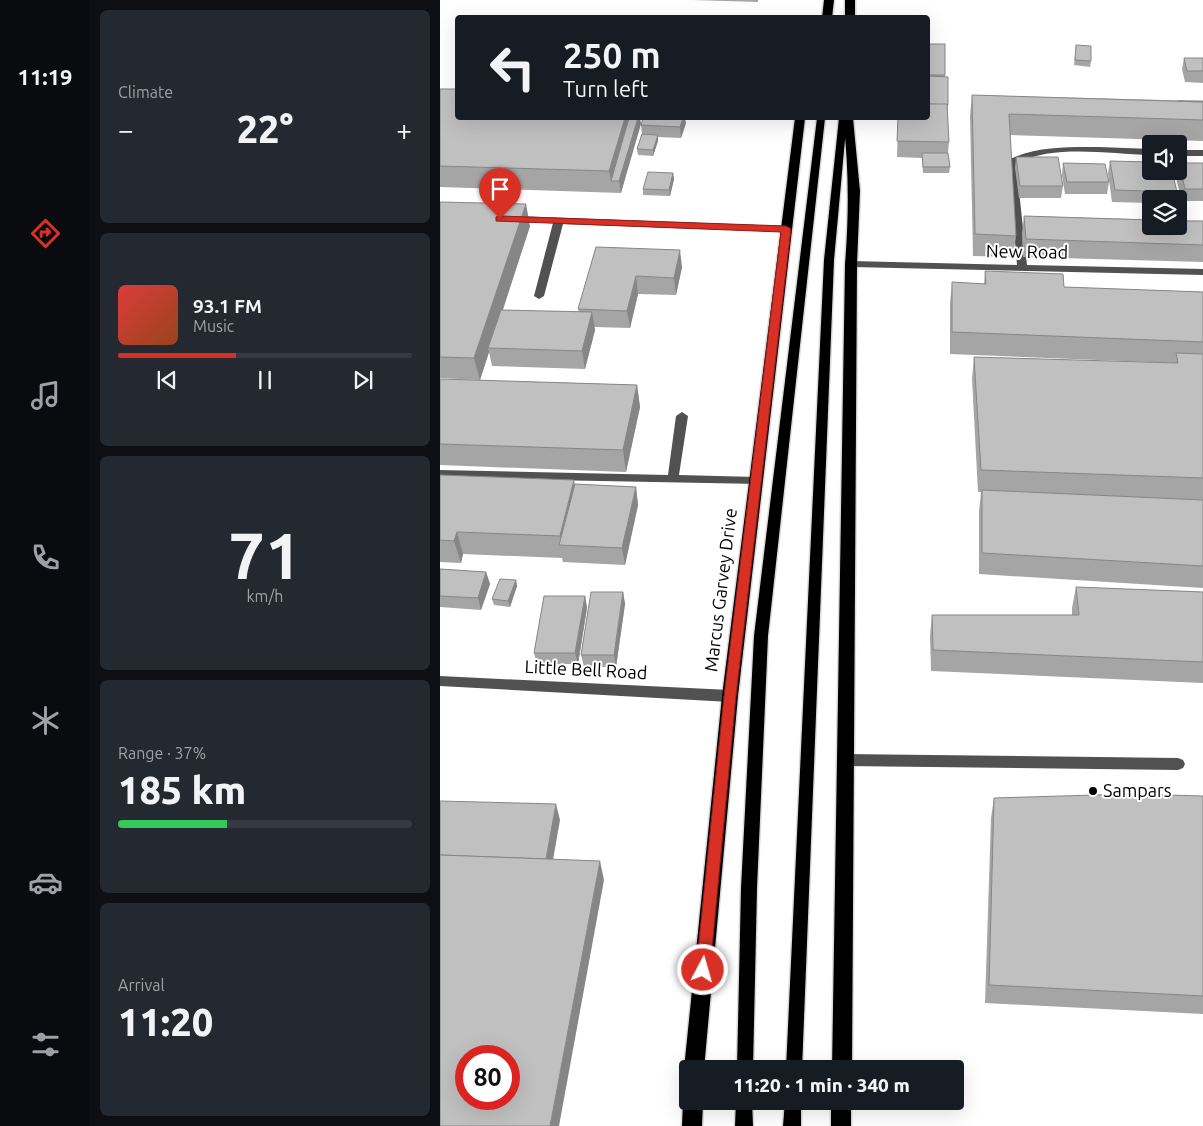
<!DOCTYPE html>
<html lang="en">
<head>
<meta charset="utf-8">
<style>
  :root { --surface:#171b24; --page:#242831; --text:#f1f3f6; --muted:#9ea1a6; --line:#363941; --accent:#d93025 }
  body { margin:0; font-family:Ubuntu,sans-serif; background:var(--page); color:var(--text); height:100vh; display:flex; flex-direction:column; font-size:19px; white-space:nowrap }
  * { box-sizing:border-box; margin:0 }
  p { font-size:16px; color:var(--muted) }
  .icon { flex:none; width:28px; height:28px; fill:none; stroke:currentColor; stroke-width:2; stroke-linecap:round; stroke-linejoin:round }
  .map { position:relative; flex:1; overflow:hidden }
  .side { display:flex; flex-direction:column; gap:10px; padding:10px; background:#0d0f14; width:350px }
  .side>* { flex:none }
  .banner { position:absolute; left:15px; top:15px; width:475px; height:105px; border-radius:5px; box-shadow:0 5px 20px #0002; background:#171b24; color:var(--text); overflow:hidden }
  .buttons { position:absolute; left:702px; top:135px; display:grid; gap:10px }
  .buttons a { display:grid; place-items:center; width:45px; height:45px; border-radius:5px; background:var(--surface); box-shadow:0 5px 20px #0002; font-size:25px }
  .speed { position:absolute; left:15px; top:1045px; display:flex; gap:10px; font-size:25px; font-weight:700; text-align:center }
  .speed>* { display:grid; place-content:center; width:65px; height:65px; border-radius:50%; background:var(--surface); box-shadow:0 5px 20px #0002; line-height:1 }
  .speed .limit { border:8px solid #d22; background:#fff; color:#111 }
  .pin { position:absolute; display:grid; place-items:center; width:42px; height:42px; color:#fff; margin:-51px -21px; border-radius:50% 50% 50% 0; rotate:-45deg; box-shadow:0 0 5px #0007 }
  .pin .icon { rotate:45deg }
  .me { position:absolute; width:55px; margin:-28px; rotate:6deg; stroke-linejoin:round; filter:drop-shadow(0 0 4px #0008) }
  .turn { display:flex; align-items:center; gap:18px; height:105px; padding:0 25px; font-size:22px }
  .turn .icon { width:65px; height:65px; stroke-width:2.5 }
  .turn b { display:block; font-size:35px; line-height:42px }
  .big { font-size:38px; font-weight:800; line-height:1.1 }
  .side .card { flex:1; display:flex; flex-direction:column; justify-content:center; gap:8px; min-width:0; padding:0 18px; border-radius:8px; background:var(--page) }
  .side .dial { align-items:center; gap:0 }
  .dial b { font-size:65px; line-height:1 }
  .song { display:flex; align-items:center; gap:15px }
  .cover { width:60px; height:60px; border-radius:8px; background:linear-gradient(135deg,hsl(0 70% 55%),hsl(20 70% 35%)) }
  .played { height:5px; border-radius:2px; background:linear-gradient(90deg,var(--accent) 40%,var(--line) 40%) }
  .keys { display:flex; justify-content:space-around; direction:ltr }
  .heat { display:flex; justify-content:space-between; align-items:center; font-size:28px; direction:ltr }
  .charge { height:8px; border-radius:4px; background:linear-gradient(90deg,#34c759 37%,var(--line) 0) }
  .trip { position:absolute; left:239px; top:1060px; width:285px; height:50px; border-radius:5px; background:var(--surface); box-shadow:0 5px 20px #0002; font-weight:800; line-height:50px; text-align:center }
  main { display:flex; flex:1; min-height:0 }
  .menu { display:flex; flex-direction:column; width:90px; justify-content:space-around; align-items:center; background:#090b0e; color:var(--muted) }
  .menu .icon { width:35px; height:35px }
  .menu .current { color:var(--accent) }
  .menu b { font-size:22px; color:var(--text) }
  .map>svg:first-child { display:block }
</style>
</head>
<body>
<main>
<nav class="menu">
<b>11:19</b>
<svg class="icon current" aria-label="directions" viewBox="0 0 24 24"><path d="M12 3l9 9-9 9-9-9zM9 14v-3h6M13 9l2 2-2 2"/></svg>
<svg class="icon" aria-label="music" viewBox="0 0 24 24"><path d="M9 18V5l10-2v13"/><circle cx="6" cy="18" r="3"/><circle cx="16" cy="16" r="3"/></svg>
<svg class="icon" aria-label="phone" viewBox="0 0 24 24"><path d="M5 4h4l2 5-3 2q2 4 5 5l2-3 5 2v4C11 20 4 13 5 4z"/></svg>
<svg class="icon" aria-label="climate" viewBox="0 0 24 24"><path d="M12 3v18M4 7l16 10M4 17L20 7"/></svg>
<svg class="icon" aria-label="car" viewBox="0 0 24 24"><path d="M5 17H2v-5l4-1 3-4h7l3 4 3 1v5h-3M9 17h6M6 11h13"/><circle cx="7" cy="17" r="2"/><circle cx="17" cy="17" r="2"/></svg>
<svg class="icon" aria-label="filters" viewBox="0 0 24 24"><path d="M4 7h16M4 17h16"/><circle cx="9" cy="7" r="2"/><circle cx="15" cy="17" r="2"/></svg>
</nav>
<section class="side">
<div class="card"><p>Climate</p>
<div class="heat"><a>−</a><b class="big">22°</b><a>+</a></div>
</div>
<div class="card">
<div class="song"><i class="cover"></i><div><b>93.1 FM</b><p>Music</p></div></div>
<div class="played"></div>
<div class="keys"><svg class="icon" aria-label="previous" viewBox="0 0 24 24"><path d="M18 5L8 12l10 7zM5 5v14"/></svg><svg class="icon" aria-label="pause" viewBox="0 0 24 24"><path d="M8 5v14M16 5v14"/></svg><svg class="icon" aria-label="next" viewBox="0 0 24 24"><path d="M6 5l10 7-10 7zM19 5v14"/></svg></div>
</div>
<div class="card dial"><b>71</b><p>km/h</p></div>
<div class="card"><p>Range · 37%</p><b class="big">185 km</b><div class="charge"></div></div>
<div class="card"><p>Arrival</p><b class="big">11:20</b></div>
</section>
<div class="map">
<svg width="763" height="1126" viewBox="0 0 763 1126">
  <rect width="100%" height="100%" fill="#fff"/>
  <g fill="none" stroke-linecap="round" stroke-linejoin="round">
    <g stroke="#dbdbdb" stroke-width="3">
      <g id="major">
        <polygon points="377,118 385,118 328,636 317,888 313,1069 297,1069 301,888 314,636"/>
        <polygon points="399,118 407,118 394,260 362,1069 346,1069 384,260"/>
        <polygon points="296,1101 312,1101 313,1126 295,1126"/>
        <polygon points="345,1101 361,1101 361,1126 343,1126"/>
      </g>
    </g>
    <g stroke="#dbdbdb" stroke-width="3">
      <g id="highway">
        <polygon points="384,0 394,0 392,18 382,18"/>
        <rect x="405" y="0" width="10" height="18"/>
        <polygon points="355,118 365,118 298,696 264,1069 248,1069 248,1076 244,1069 282,696"/>
        <path d="M403,118H413L420,191L417,264L412,1069H392L405,264C409,215 409,167 403,118Z"/>
        <polygon points="248,1093 248,1101 263,1101 262,1126 242,1126 243,1101"/>
        <rect x="391" y="1101" width="20" height="25"/>
      </g>
    </g>
    <g fill="#515151" fill-rule="evenodd">
      <path d="M659,147L711,149V155C668,154 616,144 576,163L587,265L763,269V275L411,267L406,264L411,261L577,265L568,160C596,146 628,147 659,147Z"/>
      <rect x="739" y="150" width="24" height="6"/>
      <polygon points="74,216 346,226 351,229 346,232 123,224 104,296 99,299 94,296 113,223 71,221 69,219"/>
      <polygon points="242,412 248,416 239,475 316,477 322,481 320,484 0,478 0,470 228,475 236,416"/>
      <polygon points="0,676 290,690 295,692 297,696 295,700 290,702 0,686"/>
      <polygon points="404,754 738,758 743,760 745,764 743,768 738,770 404,766 399,764 397,760 399,756"/>
    </g>
    <use href="#major" fill="#000" fill-rule="evenodd"/>
    <use href="#highway" fill="#000" fill-rule="evenodd"/>
  </g>
  <g fill="#a5a5a5">
    <polygon points="252,0 318,0 318,2"/>
    <polygon points="488,44 505,44 505,77 508,105 507,112 509,142 508,153 510,167 509,173 483,173 482,158 457,157 458,118 488,118"/>
    <polygon points="636,45 651,61 650,67 634,65"/>
    <polygon points="744,58 763,58 763,83 745,82 742,69"/>
    <polygon points="0,89 200,118 181,193 0,187"/>
    <polygon points="532,95 763,101 763,141 570,135 576,236 573,257 533,256 530,116"/>
    <polygon points="246,123 241,138 218,137 218,141 213,156 198,155 197,149 202,134 201,125"/>
    <polygon points="576,157 623,186 621,198 579,198 575,168"/>
    <polygon points="670,161 737,192 735,199 711,199 711,203 672,202 668,173"/>
    <polygon points="623,163 669,182 667,194 625,194 622,175"/>
    <polygon points="739,163 763,163 763,201 742,201 735,174 736,171 739,171"/>
    <polygon points="233,173 234,179 230,196 203,195 203,189"/>
    <polygon points="0,202 90,226 63,310 139,312 138,309 156,247 242,267 236,295 198,294 190,328 154,327 155,330 145,369 52,366 49,352 40,380 0,378"/>
    <polygon points="584,216 763,221 763,262 583,257 582,233"/>
    <polygon points="545,271 624,287 763,292 763,588 539,574 539,512 541,492 538,492 532,379 534,357 734,363 510,354 510,304 512,282 544,284"/>
    <polygon points="0,379 197,385 200,407 186,472 0,465"/>
    <polygon points="0,475 135,484 196,487 198,505 185,565 123,562 122,558 23,554 21,563 0,562"/>
    <polygon points="0,569 46,572 50,584 41,610 0,607"/>
    <polygon points="76,580 77,586 70,607 54,605 52,599"/>
    <polygon points="636,587 763,592 763,683 491,671 490,636 492,615 632,615 632,608"/>
    <polygon points="183,592 185,604 176,667 144,667 141,655"/>
    <polygon points="145,596 147,608 138,664 97,664 94,653"/>
    <polygon points="763,796 763,1014 545,1003 551,818 554,798"/>
  </g>
  <g fill="#868686">
    <polygon points="185,118 193,118 171,181 169,171"/>
    <polygon points="198,118 200,118 201,124 181,193 179,181"/>
    <polygon points="243,118 245,118 246,123 241,138 240,127"/>
    <polygon points="218,135 218,141 213,156 213,150"/>
    <polygon points="233,173 234,179 230,196 229,190"/>
    <polygon points="86,204 90,226 50,348 48,348 49,352 40,380 34,358"/>
    <polygon points="240,250 242,267 236,295 234,278"/>
    <polygon points="196,276 198,294 190,328 187,311"/>
    <polygon points="152,312 155,330 145,369 142,351"/>
    <polygon points="197,385 200,407 186,472 183,450"/>
    <polygon points="134,480 138,502 122,545 120,536"/>
    <polygon points="196,487 198,505 185,565 182,548"/>
    <polygon points="17,532 23,554 21,563 14,541"/>
    <polygon points="46,572 50,584 41,610 38,598"/>
    <polygon points="76,580 77,586 70,607 68,601"/>
    <polygon points="183,592 185,604 176,667 174,655"/>
    <polygon points="145,596 147,608 138,664 135,653"/>
    <polygon points="116,804 120,820 110,877 105,862"/>
    <polygon points="160,861 164,880 119,1126 110,1126"/>
  </g>
  <g fill="#c0c0c0" stroke="#868686" fill-rule="evenodd">
    <rect x="488" y="44" width="17" height="31"/>
    <polygon points="636,45 651,46 651,61 635,60"/>
    <polygon points="744,58 763,58 763,71 747,71"/>
    <polygon points="488,76 508,77 508,105 488,104"/>
    <polygon points="0,89 18,89 18,118 185,118 169,171 0,166"/>
    <polygon points="532,95 763,102 763,120 569,114 576,236 535,234"/>
    <polygon points="738,101 763,101 763,102"/>
    <polygon points="488,104 507,104 509,142 457,141 458,118 488,118"/>
    <polygon points="189,118 198,118 179,181 171,181"/>
    <polygon points="203,118 243,118 240,127 201,125"/>
    <polygon points="202,134 218,135 213,150 197,149"/>
    <polygon points="482,153 508,153 510,167 483,167"/>
    <polygon points="576,157 618,157 623,186 580,186"/>
    <polygon points="670,161 711,162 711,171 732,171 737,192 675,190"/>
    <polygon points="623,163 665,164 669,182 627,182"/>
    <polygon points="739,163 763,163 763,189 745,189"/>
    <polygon points="208,172 233,173 229,190 203,189"/>
    <polygon points="0,202 86,204 34,358 0,357"/>
    <polygon points="584,216 711,220 711,226 739,226 739,221 763,221 763,245 586,239"/>
    <polygon points="156,247 240,250 234,278 196,276 187,311 138,309"/>
    <polygon points="545,271 623,274 624,287 763,292 763,342 512,332 512,282 546,284"/>
    <polygon points="61,310 152,312 142,351 48,348"/>
    <polygon points="736,353 763,354 763,478 541,470 534,357 738,363"/>
    <polygon points="0,379 197,385 183,450 0,444"/>
    <polygon points="0,475 134,480 120,536 17,532 14,541 0,540"/>
    <polygon points="135,484 196,487 182,548 119,545"/>
    <polygon points="542,490 763,500 763,566 542,553"/>
    <polygon points="0,569 46,572 38,598 0,596"/>
    <polygon points="60,579 76,580 68,601 52,599"/>
    <polygon points="636,587 763,592 763,662 493,650 492,615 639,615"/>
    <polygon points="151,592 183,592 174,655 141,655"/>
    <polygon points="104,596 145,596 135,653 94,653"/>
    <polygon points="690,794 763,796 763,996 549,985 554,798"/>
    <polygon points="0,801 116,804 106,859 0,855"/>
    <path d="M0,855L160,861L110,1126H0ZM26,1056H69V1099H26Z"/>
  </g>
  <polygon fill="#d93025" stroke="#8d1f18" points="60,216 346,226 351,229 296,696 270,970 268,975 263,977 258,975 256,970 284,696 341,232 56,221 56,217"/>
  <circle fill="#000" stroke="#fff" stroke-width="2" cx="653" cy="791" r="5"/>
  <g text-anchor="middle" stroke-width="4" stroke-linejoin="round" paint-order="stroke">
    <g font-size="18" fill="#000" stroke="#fff">
      <text transform="translate(587 252) rotate(1)" y="6">New Road</text>
      <text transform="translate(281 590) rotate(-83)" y="6">Marcus Garvey Drive</text>
      <text transform="translate(146 670) rotate(3)" y="6">Little Bell Road</text>
    </g>
    <g font-size="18" fill="#000" stroke="#fff" text-anchor="start">
      <text x="663" y="797">Sampars</text>
    </g>
  </g>
</svg>
<div class="buttons">
<a><svg class="icon" aria-label="sound" viewBox="0 0 24 24"><path d="M4 9h4l5-4v14l-5-4H4zM17 9q2 3 0 6"/></svg></a>
<a><svg class="icon" aria-label="layers" viewBox="0 0 24 24"><path d="M12 4l9 5-9 5-9-5zM3 14l9 5 9-5"/></svg></a>
</div>
<div class="speed"><div class="limit">80</div></div>
<div class="pin" style="left:60px;top:219px;background:#d93025"><svg class="icon" aria-label="arrive" viewBox="0 0 24 24"><path d="M6 21V4h12l-3 4 3 4H6"/></svg></div>
<svg class="me" style="left:263px;top:970px" viewBox="-20 -20 40 40"><circle r="17" fill="#d93025" stroke="#fff" stroke-width="3"/><path d="M0-11L8 9 0 5-8 9z" fill="#fff"/></svg>
<div class="trip">11:20 · 1 min · 340 m</div>
<div class="banner">
<div class="turn"><svg class="icon" aria-label="left" viewBox="0 0 24 24"><path d="M17 20v-9H6M10 6l-5 5 5 5"/></svg><div><b>250 m</b>Turn left</div></div>
</div>
</div>
</main>
</body>
</html>
